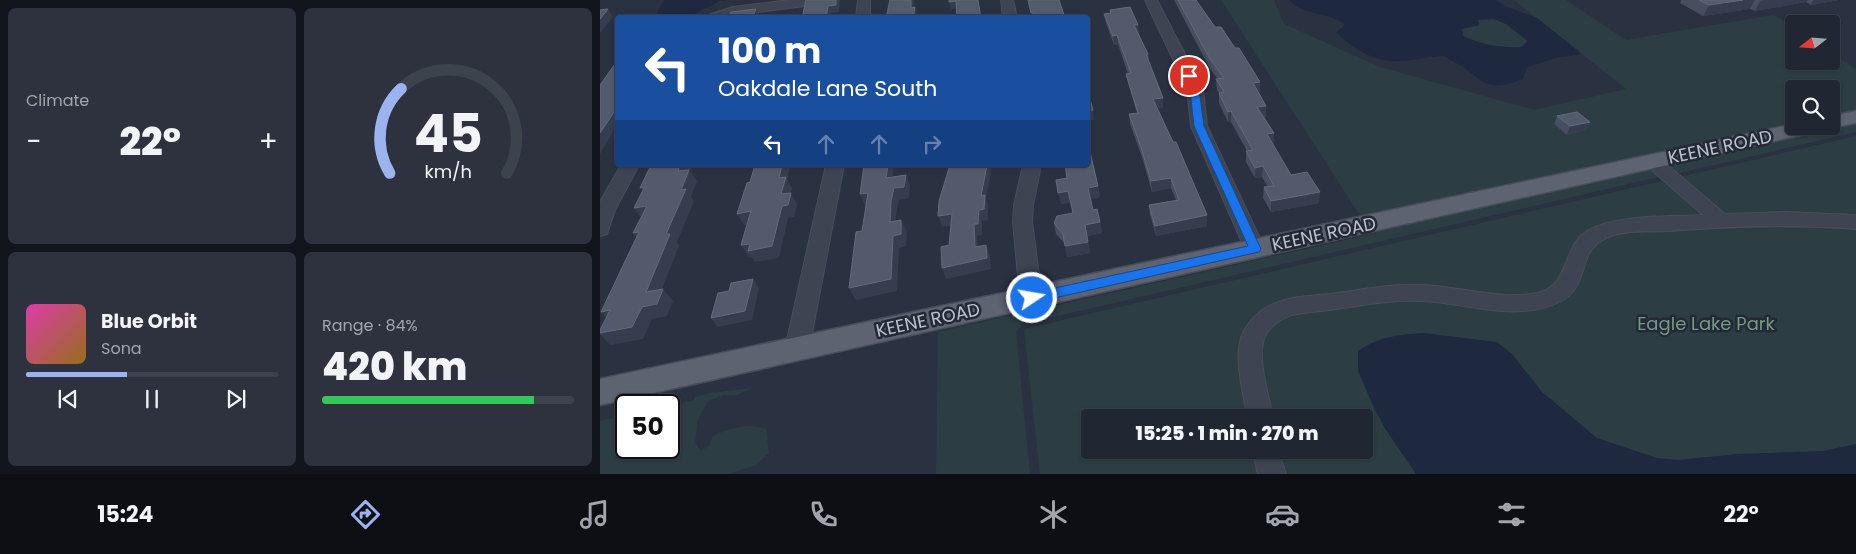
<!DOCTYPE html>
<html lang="en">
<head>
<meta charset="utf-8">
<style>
  :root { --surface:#202632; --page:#2d323e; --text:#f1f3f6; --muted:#a2a5ac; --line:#3d434d; --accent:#9db3ef }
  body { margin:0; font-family:Poppins,sans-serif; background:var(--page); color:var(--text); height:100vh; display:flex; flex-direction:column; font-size:19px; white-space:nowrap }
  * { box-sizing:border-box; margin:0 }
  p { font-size:16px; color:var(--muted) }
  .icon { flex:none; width:28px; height:28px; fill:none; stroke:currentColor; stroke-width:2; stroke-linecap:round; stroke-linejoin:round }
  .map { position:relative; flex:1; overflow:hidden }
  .details { display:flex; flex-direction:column; gap:8px; padding:8px; background:#12151c; width:600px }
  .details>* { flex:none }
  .top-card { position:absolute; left:15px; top:15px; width:475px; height:152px; border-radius:5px; box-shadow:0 1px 4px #0004,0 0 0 1px var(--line); background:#1a4fa0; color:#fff; overflow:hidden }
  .needle { width:32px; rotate:253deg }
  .tools { position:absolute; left:1185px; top:15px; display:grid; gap:10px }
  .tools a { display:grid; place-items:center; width:55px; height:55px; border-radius:5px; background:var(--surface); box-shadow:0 1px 4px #0004,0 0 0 1px var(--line); font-size:25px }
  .speed { position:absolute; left:15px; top:394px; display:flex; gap:10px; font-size:25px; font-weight:700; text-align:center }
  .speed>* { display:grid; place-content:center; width:65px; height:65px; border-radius:50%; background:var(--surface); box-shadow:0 1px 4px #0004,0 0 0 1px var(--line); line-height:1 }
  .speed .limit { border:2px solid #111; border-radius:8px; background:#fff; color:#111 }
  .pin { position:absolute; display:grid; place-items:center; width:42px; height:42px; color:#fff; margin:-21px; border:2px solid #fff; border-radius:50%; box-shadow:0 1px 5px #0007 }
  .me { position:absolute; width:55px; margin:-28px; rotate:78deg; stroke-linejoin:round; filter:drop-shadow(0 0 4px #0008) }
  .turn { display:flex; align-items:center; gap:18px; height:105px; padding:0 20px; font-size:22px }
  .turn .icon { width:65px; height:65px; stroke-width:2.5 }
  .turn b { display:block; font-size:35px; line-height:42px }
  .lanes { display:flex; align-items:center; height:48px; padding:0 20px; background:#0003; justify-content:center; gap:25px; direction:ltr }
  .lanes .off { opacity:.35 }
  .big { font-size:38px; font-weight:800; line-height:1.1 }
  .details .widget { flex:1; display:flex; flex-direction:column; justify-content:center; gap:8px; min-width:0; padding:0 18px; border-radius:8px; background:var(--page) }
  .details .dial { align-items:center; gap:0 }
  .dial svg { height:130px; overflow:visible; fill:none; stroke:var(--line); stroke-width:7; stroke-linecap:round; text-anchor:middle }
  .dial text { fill:var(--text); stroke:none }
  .song { display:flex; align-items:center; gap:15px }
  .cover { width:60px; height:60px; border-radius:8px; background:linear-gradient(135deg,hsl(320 70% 55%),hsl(40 70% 35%)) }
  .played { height:5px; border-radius:2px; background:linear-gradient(90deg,var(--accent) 40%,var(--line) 40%) }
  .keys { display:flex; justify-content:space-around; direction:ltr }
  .heat { display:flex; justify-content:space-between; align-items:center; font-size:28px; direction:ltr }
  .charge { height:8px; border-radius:4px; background:linear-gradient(90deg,#34c759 84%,var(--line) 0) }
  .details .tiles { flex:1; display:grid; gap:8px; grid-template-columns:repeat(2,1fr) }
  .trip { position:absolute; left:481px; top:409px; width:292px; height:50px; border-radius:5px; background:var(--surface); box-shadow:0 1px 4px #0004,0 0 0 1px var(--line); font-weight:800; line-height:50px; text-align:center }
  .tab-bar { display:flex; height:80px; justify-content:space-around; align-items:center; background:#0d0f14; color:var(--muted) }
  .tab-bar .icon { width:35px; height:35px }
  .tab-bar .active { color:var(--accent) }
  .tab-bar b { font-size:22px; color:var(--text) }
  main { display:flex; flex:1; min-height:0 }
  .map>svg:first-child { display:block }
</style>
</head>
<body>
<main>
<section class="details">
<div class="tiles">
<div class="widget"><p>Climate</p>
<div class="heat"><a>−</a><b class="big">22°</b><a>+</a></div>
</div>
<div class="widget dial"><svg viewBox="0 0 100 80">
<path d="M14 69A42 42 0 1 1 86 69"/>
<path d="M14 69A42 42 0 0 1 21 17" stroke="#9db3ef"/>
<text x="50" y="56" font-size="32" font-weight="700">45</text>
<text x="50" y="72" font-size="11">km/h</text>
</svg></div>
<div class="widget">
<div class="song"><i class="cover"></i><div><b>Blue Orbit</b><p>Sona</p></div></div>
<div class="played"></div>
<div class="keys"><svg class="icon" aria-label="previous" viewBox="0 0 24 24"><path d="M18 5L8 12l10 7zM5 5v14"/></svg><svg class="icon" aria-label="pause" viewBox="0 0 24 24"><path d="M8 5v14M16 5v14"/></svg><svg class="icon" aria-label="next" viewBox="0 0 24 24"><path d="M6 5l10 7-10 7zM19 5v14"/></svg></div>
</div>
<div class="widget"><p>Range · 84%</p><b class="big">420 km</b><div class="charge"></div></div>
</div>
</section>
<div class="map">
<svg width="1256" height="474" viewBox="0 0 1256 474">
  <rect width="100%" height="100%" fill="#2a3242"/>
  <g fill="#2c3e43" fill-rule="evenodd">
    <path d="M621,0H674L684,24L780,67L934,110L1026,89L914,0H966L1026,40L1173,15C1200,30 1194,32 1194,61H1231V53L1256,69V113L1231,118V89H1194V126L763,220Z"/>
    <path d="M894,19L906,24L928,41L921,47C901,48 881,45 863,36L862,29L879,25L878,20Z"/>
    <polygon points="1256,122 1256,132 1075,174 1062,164"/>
    <path d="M1256,136V474H440L424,329ZM490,418H765V450H490Z"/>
    <polygon points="1050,166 1063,176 423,324 416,331 430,474 336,474 338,332 772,234 769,229"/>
    <path d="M153,388L134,396L124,395L108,401L98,419L95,443L101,451L109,446L113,436C130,428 148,422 166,429L169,453L156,465L129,474H0V421L26,415V448H69V406L94,400L95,397L110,393Z"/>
  </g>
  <g fill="#1e283f" fill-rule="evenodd">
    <polygon points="64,0 128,0 120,1 89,17 55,17"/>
    <path d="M689,0H896L905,6L937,18L982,54L956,58L927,67L923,79C880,96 884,76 852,61C849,59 845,56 842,56C829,56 816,60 804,61C776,64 755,50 736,32L745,25C730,11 704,17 689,0ZM894,19L906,24L928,41L921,47C901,48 881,45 863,36L862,29L879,25L878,20Z"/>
    <path d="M824,333L897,342L912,354L942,392L997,438L1057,458L1078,460L1137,454L1223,451L1256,444V474H816L786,430L775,410L758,371V351C780,336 798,335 824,333Z"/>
  </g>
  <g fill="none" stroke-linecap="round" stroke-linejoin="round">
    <g stroke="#484d5b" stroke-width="2">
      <g id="minor">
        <polygon points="190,0 226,0 220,4 135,15 127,18 107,18 108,15 133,7"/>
        <polygon points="258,0 270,0 270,18 256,18"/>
        <polygon points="401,0 413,0 417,18 403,18"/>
        <polygon points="545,0 557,0 603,89 607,126 665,249 662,254 655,256 648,254 645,249 591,126 587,89"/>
        <path d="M1052,156L1058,157L1125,214L1185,212L1256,215V229C1193,224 1131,226 1068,231C1047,232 1019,229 1001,241C973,259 995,295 943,308C903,318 863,303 823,301C791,299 760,306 729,310C717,312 704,312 692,315C683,317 669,327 665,336C656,355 669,397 673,418H647C644,392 633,360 642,335C648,321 660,309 674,304C692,296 711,296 730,294C761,290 792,283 824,285C861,287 900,300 937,293C970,286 962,247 987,231C1016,214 1069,217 1103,215L1046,165L1043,161L1046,157Z"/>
        <polygon points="21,165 39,165 15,210 7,234 0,236 0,202"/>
        <polygon points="226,165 244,165 209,349 205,356 197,358 189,356 185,349"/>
        <polygon points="423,165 441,165 433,205 432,222 442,298 439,304 431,306 423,304 420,298 413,222 414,205"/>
        <polygon points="652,450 678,450 686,474 658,474"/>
      </g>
    </g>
    <g stroke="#484d5b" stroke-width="3">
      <polygon id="major" points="1256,111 1256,123 1231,128 1224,126 1221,130 1214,132 0,405 0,379 1194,124 1194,126 1231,126 1231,116"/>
    </g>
    <use href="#minor" fill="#3e4452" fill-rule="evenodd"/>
    <use href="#major" fill="#5d6371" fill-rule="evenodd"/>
  </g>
  <g fill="#464e5f">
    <polygon points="574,0 596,0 615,27 635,48 660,82 660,92 659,92 666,106 666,116 664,117 674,133 674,144 672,144 691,175 719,203 671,212 663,198 664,187 668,187 662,177 655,178 646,162 646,151 647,151 631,122 628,122 619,103 619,93 617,90 616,79 618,79 610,69"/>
    <polygon points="1081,0 1239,0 1211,5 1206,2 1155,11 1150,9 1103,16 1080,3"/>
    <polygon points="510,10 539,34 538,34 548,54 549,62 563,98 563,108 557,108 607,226 556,236 550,215 549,205 576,200 571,188 552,192 542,157 530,124 529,114 537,113 528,83 526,74 528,74 518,44 514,45 506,23 504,14 510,13"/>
    <polygon points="957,116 990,122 986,130 967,135 954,124"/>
    <polygon points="467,178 498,186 500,197 490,199 493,210 500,222 502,233 487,236 490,253 467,257 465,244 456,234 454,223 473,213 471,202 461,204"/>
  </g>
  <g fill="#353d4f">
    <polygon points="236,0 240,0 239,12 231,13 230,18 226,18 228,6"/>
    <polygon points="311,0 314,0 313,15 311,8"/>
    <polygon points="1143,0 1155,0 1150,9 1103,16 1109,5"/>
    <polygon points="1164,0 1208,0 1206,2 1155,11 1160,1"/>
    <polygon points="1213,0 1239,0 1211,5"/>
    <polygon points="356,1 358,8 351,9 349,2"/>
    <polygon points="315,7 317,15 317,18 313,18"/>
    <polygon points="8,9 13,17 0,33 0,19"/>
    <polygon points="156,9 160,16 159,18 152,18"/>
    <polygon points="534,25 538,25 539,34 535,34"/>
    <polygon points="517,35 518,44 514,45 513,36"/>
    <polygon points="660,82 660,92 653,93 653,83"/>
    <polygon points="563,98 563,108 554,109 553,99"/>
    <polygon points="18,106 18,123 0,154 0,133"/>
    <polygon points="666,106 666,116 657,118 657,107"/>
    <polygon points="493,110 494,120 488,121 488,111"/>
    <polygon points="631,111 631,122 628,122 628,112"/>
    <polygon points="990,122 986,130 967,135 970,126"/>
    <polygon points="674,133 674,144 666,145 667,134"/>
    <polygon points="80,165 93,165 90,171 97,181 91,197 94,201 77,242 79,246 56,304 46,292 66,234 81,190 78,171"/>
    <polygon points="182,165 197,165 190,166 187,179 192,188 187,205 191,193 197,204 194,217 188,218 179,258 155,262 151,256 149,257 141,245 181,194 179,178"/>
    <polygon points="288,165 301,165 294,166 291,189 286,178"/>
    <polygon points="387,165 394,165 394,166 392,166 386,199 388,206 388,220 382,221 382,235 377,236 379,258 375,247 374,224 379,210"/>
    <polygon points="663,166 662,177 655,178 655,168"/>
    <polygon points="306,175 310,186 309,198 299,200 296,213 295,234 290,222 291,201 294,188"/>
    <polygon points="571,178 571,188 552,192 551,181"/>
    <polygon points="498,186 500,197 489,199 488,188"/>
    <polygon points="468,191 471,202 461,204 458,193"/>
    <polygon points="720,192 719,203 671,212 671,201"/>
    <polygon points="268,193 273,205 265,206 260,194"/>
    <polygon points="47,206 43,220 34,208"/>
    <polygon points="151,211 158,223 144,225 137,214"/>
    <polygon points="352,214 356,225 342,227 338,216"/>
    <polygon points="607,215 607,226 556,236 555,226"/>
    <polygon points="301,220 307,232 306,246 299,248 297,291 256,300 249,288 293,236"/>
    <polygon points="500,222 502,233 487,236 485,225"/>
    <polygon points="39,232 43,245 33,233"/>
    <polygon points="488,242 490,253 467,257 465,246"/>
    <polygon points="386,245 390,256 391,269 346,279 342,268"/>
    <polygon points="153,279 159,288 152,320 118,327 111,318"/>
    <polygon points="63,289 73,301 67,316 52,319 43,339 10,345 0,334 0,333 42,307"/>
    <polygon points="10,310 12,324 1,312"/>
  </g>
  <g fill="#535a6b" stroke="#636a7a">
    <polygon points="206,0 236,0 236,5 228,6 226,18 202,18"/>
    <polygon points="290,0 311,0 311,8 315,7 313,18 286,18"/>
    <polygon points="349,0 378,0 381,18 357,18 356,1 349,2"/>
    <polygon points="428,0 459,0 465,18 434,18 433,13 431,13"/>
    <polygon points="578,0 596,0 615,27 621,27 635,48 639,48 660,82 653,83 666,106 657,107 674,133 667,134 691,175 707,172 720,192 671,201 664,187 674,186 663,166 655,168 646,151 653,150 631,111 628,112 619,93 624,92 616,79 624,78 610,59"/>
    <polygon points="1099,0 1143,0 1109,5"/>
    <polygon points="530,7 538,25 534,25 548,54 546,54 563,98 553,99 573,142 576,142 607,215 555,226 549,205 579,200 571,178 551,181 541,147 529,114 538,113 526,74 531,73 517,35 513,36 504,14 511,13 510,10"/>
    <polygon points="8,9 0,19 0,10"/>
    <polygon points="156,9 152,18 128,18 131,12"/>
    <polygon points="18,60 18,106 0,133 0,85"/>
    <polygon points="488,92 493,110 488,111"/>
    <polygon points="977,112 990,122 970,126 957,116"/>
    <polygon points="488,143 498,186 488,188 493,210 497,209 500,222 485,225 488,242 465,246 463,234 454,223 457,216 473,213 468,191 458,193 456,180 467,178 465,165 488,165"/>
    <polygon points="51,165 80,165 78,171 89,170 81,190 86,189 66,234 70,234 46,292 63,289 57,304 42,307 32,327 0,333 0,330 10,310 1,312 39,232 33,233 47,206 34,208 44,188 40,188"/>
    <polygon points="155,165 182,165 179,178 186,177 181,194 191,193 188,205 182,206 172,246 148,251 150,244 141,245 151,211 137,214 147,183 150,182"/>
    <polygon points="264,165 288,165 286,178 306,175 304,187 294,188 291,201 290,222 301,220 301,234 293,236 291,279 249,288 256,232 262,231 268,193 260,194"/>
    <polygon points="353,165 387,165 381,196 385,195 384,209 379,210 378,224 374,224 375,247 386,245 387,258 342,268 341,247 349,245 352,214 338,216 339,201 349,168 353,167"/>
    <polygon points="153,279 145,311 111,318 118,293 129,291 131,283"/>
  </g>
  <polygon fill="#1a73e8" stroke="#114b97" points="589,73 593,76 599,90 604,126 661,249 659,252 432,303 427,301 425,298 427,295 432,293 648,246 594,126 590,90 585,76"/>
  <g text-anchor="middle" stroke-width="5" stroke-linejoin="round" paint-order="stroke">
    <g font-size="18" fill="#bcc0cb" stroke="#232937">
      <text transform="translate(1120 147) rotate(-12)" y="6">KEENE ROAD</text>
      <text transform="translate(724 234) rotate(-12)" y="6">KEENE ROAD</text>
      <text transform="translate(328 320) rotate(-12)" y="6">KEENE ROAD</text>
    </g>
    <g font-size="18" fill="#759a82" stroke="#232937">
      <text x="1106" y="330">Eagle Lake Park</text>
    </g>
  </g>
</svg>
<div class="tools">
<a><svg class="needle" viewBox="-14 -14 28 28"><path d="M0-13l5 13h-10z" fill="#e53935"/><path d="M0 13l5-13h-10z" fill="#a2a5ac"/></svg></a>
<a><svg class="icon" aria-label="search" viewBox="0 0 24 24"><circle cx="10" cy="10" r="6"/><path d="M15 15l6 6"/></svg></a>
</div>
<div class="speed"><div class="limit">50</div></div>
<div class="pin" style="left:589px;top:76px;background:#d93025"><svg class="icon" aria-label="arrive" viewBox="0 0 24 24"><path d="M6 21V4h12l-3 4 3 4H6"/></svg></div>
<svg class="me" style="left:432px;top:298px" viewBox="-20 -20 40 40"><circle r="17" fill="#1a73e8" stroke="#fff" stroke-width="3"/><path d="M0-11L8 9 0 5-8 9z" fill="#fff"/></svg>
<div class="trip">15:25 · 1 min · 270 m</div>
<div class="top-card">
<div class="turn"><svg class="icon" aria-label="left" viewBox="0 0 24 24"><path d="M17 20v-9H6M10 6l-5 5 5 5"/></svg><div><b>100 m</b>Oakdale Lane South</div></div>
<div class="lanes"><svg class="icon" aria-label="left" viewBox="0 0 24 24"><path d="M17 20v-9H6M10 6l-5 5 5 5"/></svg><svg class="icon off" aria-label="ahead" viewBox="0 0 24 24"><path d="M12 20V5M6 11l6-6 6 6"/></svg><svg class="icon off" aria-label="ahead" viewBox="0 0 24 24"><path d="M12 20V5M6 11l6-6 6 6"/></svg><svg class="icon off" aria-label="right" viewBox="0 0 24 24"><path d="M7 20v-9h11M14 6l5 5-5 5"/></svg></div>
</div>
</div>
</main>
<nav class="tab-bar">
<b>15:24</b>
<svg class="icon active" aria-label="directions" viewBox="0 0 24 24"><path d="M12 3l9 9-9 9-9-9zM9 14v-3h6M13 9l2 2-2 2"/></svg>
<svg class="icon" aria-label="music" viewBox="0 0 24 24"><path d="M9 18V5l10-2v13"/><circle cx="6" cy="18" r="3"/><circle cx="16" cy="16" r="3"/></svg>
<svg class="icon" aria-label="phone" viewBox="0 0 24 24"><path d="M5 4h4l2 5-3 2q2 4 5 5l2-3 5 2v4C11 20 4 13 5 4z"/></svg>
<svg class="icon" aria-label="climate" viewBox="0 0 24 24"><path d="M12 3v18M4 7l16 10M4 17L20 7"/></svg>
<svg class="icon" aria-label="car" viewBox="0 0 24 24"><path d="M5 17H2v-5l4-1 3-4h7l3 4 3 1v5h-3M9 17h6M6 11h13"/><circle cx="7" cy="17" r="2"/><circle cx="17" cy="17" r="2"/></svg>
<svg class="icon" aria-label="filters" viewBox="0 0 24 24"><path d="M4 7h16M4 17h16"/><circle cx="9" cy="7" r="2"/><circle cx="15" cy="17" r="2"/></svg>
<b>22°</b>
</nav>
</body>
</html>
